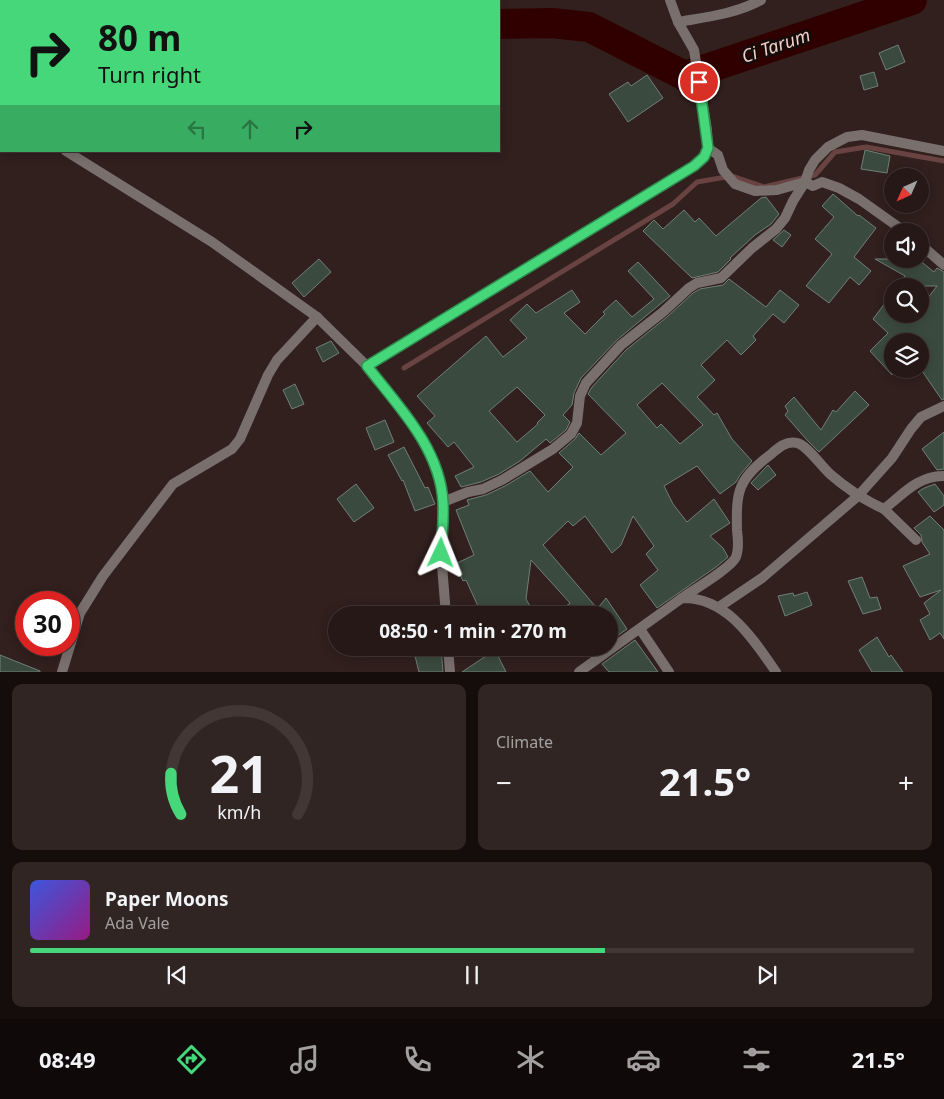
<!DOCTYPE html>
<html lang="en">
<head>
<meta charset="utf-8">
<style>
  :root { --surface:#251816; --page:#312523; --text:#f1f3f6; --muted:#a3a0a1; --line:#423735; --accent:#46d77a }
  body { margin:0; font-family:"Noto Sans",sans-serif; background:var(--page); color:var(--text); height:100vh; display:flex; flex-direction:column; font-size:19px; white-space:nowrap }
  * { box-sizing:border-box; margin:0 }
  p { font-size:16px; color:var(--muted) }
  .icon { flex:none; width:28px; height:28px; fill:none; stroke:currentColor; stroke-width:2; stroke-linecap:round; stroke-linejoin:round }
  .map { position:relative; height:672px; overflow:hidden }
  .details { display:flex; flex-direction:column; gap:12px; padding:12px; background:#140d0c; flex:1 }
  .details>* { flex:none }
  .hud { position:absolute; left:0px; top:0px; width:500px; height:152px; box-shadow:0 2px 12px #0003,0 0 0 1px var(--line); background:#46d77a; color:#111; overflow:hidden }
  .needle { width:32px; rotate:225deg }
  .fabs { position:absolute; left:884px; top:168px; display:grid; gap:10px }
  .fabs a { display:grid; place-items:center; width:45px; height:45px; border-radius:50%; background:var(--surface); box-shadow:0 2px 12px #0003,0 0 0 1px var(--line); font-size:25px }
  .speed { position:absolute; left:15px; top:591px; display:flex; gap:10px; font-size:25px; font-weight:700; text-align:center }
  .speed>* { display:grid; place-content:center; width:65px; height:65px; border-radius:50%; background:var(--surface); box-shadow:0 2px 12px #0003,0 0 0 1px var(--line); line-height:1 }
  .speed .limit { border:8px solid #d22; background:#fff; color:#111 }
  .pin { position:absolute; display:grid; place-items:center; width:42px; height:42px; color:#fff; margin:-21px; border:2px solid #fff; border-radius:50%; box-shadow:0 1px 5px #0007 }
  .me { position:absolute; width:55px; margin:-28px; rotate:2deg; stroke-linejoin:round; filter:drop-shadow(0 0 4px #0008) }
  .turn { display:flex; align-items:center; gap:18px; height:105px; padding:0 15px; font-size:22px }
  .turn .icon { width:65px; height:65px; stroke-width:2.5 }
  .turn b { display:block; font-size:35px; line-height:42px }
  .lanes { display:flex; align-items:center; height:48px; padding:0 15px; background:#0003; justify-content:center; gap:25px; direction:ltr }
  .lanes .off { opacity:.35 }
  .big { font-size:38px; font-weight:700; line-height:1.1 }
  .details .tile { flex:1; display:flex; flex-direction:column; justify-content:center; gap:8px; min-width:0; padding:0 18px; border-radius:10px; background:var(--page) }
  .details .dial { align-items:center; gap:0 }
  .dial svg { height:130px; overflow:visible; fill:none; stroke:var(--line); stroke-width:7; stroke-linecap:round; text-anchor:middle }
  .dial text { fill:var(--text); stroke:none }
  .song { display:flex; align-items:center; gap:15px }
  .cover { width:60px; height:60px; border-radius:8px; background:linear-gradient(135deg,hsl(230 70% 55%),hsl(310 70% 35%)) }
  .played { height:5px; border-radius:2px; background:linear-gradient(90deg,var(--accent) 65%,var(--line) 65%) }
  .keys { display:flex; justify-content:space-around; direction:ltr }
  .heat { display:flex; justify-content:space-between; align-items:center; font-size:28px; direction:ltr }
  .details .tiles { flex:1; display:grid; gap:12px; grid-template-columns:1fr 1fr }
  .tile:last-child { grid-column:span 2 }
  .trip { position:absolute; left:328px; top:606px; width:290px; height:50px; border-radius:25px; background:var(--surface); box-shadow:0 2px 12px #0003,0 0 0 1px var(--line); font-weight:700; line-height:50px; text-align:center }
  .menu { display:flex; height:80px; justify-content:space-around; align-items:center; background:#0f0a09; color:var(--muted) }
  .menu .icon { width:35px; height:35px }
  .menu .selected { color:var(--accent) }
  .menu b { font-size:22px; color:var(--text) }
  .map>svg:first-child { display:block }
</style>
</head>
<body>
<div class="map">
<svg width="944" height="672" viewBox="0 0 944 672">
  <rect width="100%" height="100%" fill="#31201d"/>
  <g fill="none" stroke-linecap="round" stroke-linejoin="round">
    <polyline stroke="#684342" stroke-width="5" points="404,368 673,204 697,182 732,176 764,187 815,175 835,152 866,147 944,161"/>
    <g stroke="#300000" stroke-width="30">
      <polyline points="499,24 552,23 589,27 685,76 912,0"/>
      <polyline points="0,42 1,43"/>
    </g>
  </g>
  <g fill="#3b4a3e" stroke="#718074" fill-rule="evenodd">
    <polygon points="898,45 905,62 886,70 879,53"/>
    <polygon points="874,72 878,86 864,90 860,76"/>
    <polygon points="647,75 663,98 628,122 609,94 628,82 631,86"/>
    <polygon points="865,150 890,156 887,173 861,169"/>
    <polygon points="833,194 858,216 859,215 876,228 854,257 871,271 859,285 850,277 829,303 806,286 832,254 815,239 834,217 822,206"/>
    <polygon points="766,197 779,214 771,224 755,235 730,258 731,259 718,272 692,278 643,231 654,220 663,229 684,210 695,222 699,218 716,236 761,198"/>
    <polygon points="784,230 791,235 782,247 773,240"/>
    <polygon points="319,259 331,272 304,297 292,283"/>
    <polygon points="875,259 918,259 934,272 937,268 944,272 944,399 942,400 920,368 920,341 895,341 892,338 892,375 870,351 888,333 873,319 892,294 892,314 902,314 910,320 915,314 920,314 920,308 937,286 898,286 905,276"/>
    <path d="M638,262L670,296L617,340L581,378L574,393L572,405L563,415L570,422L566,430L550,443L546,439L520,461L499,474L481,482L461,487L455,476L474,467L454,442L448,447L427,423L435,416L417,396L486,336L503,357L527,338L510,320L527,304L536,313L572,290L580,302L564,313L585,334L605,314L603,312L616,300L632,317L654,299L628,271ZM517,387L545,415L537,423L538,424L517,442L489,411Z"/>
    <path d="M729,279L766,307L780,290L799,305L784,323L773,314L753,336L756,340L741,355L727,340L701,365L715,380L697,397L714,415L717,413L732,439L752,461L740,475L736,482L720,494L697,466L664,486L673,504L687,522L714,499L730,523L710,536L723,548L728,557L716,567L657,608L640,585L658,570L646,554L654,546L633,516L621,545L612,553L585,516L573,526L568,521L543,545L596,607L593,614L606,598L627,629L609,642V615H555L570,603L531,560L526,599L535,615H482L466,580L463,581L455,564L474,555L456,510L469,505L467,500L486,495L505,486L530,471L548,492L573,467L559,453L575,439L579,433L601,455L626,433L588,394L592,387L626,350L667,317L693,293L700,289L723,285ZM662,383L703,425L680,444L661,424L657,428L637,405Z"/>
    <polygon points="331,341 339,353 323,362 316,348"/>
    <polygon points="295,384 304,404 292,409 283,390"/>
    <polygon points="855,391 869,405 819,452 807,440 785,415 788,411 785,406 794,397 821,430 833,410 836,412"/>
    <polygon points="385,420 394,442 375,450 366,428"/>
    <polygon points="944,432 944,469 937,470 922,449"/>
    <polygon points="404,447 425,488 428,487 435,504 415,511 403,480 402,481 388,455"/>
    <polygon points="768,465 776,475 758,490 751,483"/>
    <polygon points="356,484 374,508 354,522 337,499"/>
    <polygon points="935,484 944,496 944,505 934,512 918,492 924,488"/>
    <polygon points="930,516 944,530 944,639 940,633 930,640 920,620 930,614 924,603 941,590 920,597 903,566 930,554 922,542 921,535 914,528"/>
    <polygon points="862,577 870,598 877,597 881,609 863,614 848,581"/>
    <polygon points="807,592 812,605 785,616 778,596 793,593 794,596"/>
    <polygon points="877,637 889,657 891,655 903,672 872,672 859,650"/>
    <polygon points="635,640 658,672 609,672 602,664"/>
    <polygon points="413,648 441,648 443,672 419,672"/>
    <polygon points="495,650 506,672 462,672"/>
    <polygon points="0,655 40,671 40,672 0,672"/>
  </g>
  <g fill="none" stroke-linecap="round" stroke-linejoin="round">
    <g stroke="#79706e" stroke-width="10">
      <path d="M678,22C707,17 735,14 761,0"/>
      <polyline points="0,110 1,111"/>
      <polyline points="708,148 718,155 723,170 735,184 755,191 777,190 805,182 813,186 822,182 839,188 859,199 904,231"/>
      <polyline points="66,151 212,242 317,317 367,366 408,417 430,454 440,482 443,502 441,553 446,615"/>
      <polyline points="920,244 944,265"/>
      <polyline points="367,366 694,166 704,157 708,148 707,130 694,50 678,22 670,0"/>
      <polyline points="443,502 468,492 483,489 502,480 553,449 571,434 577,423 580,396 586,383 621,345 663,312 689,288 697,283 721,278 752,248 776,229 785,218 793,201 805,182 809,170 815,160 828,147 847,137 862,135 944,151"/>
      <polyline points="884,509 916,540"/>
      <path d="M682,598C693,590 731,568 736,557C739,549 738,538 737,530C736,491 738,479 770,455C777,449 786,440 797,443C807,445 821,466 830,474C846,488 864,500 884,509C902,495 919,475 944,476"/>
      <polyline points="719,607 762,578 858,496 892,458 911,429 921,417 944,406"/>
      <polyline points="640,629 669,672"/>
      <polyline points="448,648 450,672"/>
      <polyline points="62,672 80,613 103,576 173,484 232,449 240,439 268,375 277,360 317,317"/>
      <path d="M579,672L682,598C727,597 753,639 776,672"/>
    </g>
  </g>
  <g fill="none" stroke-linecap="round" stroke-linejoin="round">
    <g stroke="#2e8c4f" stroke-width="12">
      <path id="route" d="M441,553C442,536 444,519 443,502C440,448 398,406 367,366L694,166L704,157L708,148L699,82"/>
    </g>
    <use href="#route" stroke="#46d77a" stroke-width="9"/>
  </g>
  <g text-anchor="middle" stroke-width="5" stroke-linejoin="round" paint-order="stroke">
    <g font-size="18" font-style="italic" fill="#f4cfc8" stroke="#130c0b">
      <text transform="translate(776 46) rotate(-19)" y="6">Ci Tarum</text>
    </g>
  </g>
</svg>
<div class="fabs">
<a><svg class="needle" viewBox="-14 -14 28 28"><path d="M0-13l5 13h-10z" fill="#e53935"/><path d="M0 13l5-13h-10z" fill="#a3a0a1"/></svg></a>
<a><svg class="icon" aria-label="sound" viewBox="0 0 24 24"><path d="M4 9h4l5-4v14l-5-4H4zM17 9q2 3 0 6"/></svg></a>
<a><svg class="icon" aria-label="search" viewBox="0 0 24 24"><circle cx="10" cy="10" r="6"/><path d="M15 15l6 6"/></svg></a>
<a><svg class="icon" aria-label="layers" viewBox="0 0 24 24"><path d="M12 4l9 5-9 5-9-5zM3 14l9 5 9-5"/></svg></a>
</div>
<div class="speed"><div class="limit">30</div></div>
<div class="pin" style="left:699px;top:82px;background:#d93025"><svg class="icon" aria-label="arrive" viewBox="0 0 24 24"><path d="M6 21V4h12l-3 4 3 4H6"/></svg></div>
<svg class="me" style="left:441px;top:553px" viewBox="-20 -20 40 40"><path d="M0-17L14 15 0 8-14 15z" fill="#46d77a" stroke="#fff" stroke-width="4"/></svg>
<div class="trip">08:50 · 1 min · 270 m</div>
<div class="hud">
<div class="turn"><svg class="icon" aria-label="right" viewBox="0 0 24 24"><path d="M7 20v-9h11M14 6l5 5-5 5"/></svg><div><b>80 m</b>Turn right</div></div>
<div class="lanes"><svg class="icon off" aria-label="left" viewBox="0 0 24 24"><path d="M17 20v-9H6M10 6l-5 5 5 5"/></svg><svg class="icon off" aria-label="ahead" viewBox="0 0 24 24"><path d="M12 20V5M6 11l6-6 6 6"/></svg><svg class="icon" aria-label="right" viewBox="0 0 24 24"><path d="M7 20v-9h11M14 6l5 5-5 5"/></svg></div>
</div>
</div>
<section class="details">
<div class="tiles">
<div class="tile dial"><svg viewBox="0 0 100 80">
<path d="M14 69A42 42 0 1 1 86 69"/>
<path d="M14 69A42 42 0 0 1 8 44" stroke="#46d77a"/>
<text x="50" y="56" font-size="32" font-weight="700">21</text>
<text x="50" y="72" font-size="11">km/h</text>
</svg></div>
<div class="tile"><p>Climate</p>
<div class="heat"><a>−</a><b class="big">21.5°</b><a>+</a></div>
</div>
<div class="tile">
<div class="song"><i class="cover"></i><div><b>Paper Moons</b><p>Ada Vale</p></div></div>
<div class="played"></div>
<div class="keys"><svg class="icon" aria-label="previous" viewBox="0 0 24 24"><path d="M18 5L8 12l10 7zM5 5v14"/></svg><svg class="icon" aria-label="pause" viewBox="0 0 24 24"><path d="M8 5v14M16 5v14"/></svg><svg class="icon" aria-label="next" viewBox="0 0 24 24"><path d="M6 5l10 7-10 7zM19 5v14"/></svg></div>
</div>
</div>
</section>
<nav class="menu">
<b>08:49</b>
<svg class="icon selected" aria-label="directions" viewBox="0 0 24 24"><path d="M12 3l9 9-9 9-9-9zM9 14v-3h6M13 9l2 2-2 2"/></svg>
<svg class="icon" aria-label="music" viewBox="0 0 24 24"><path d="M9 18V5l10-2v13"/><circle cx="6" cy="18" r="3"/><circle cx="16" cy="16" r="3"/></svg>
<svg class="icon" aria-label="phone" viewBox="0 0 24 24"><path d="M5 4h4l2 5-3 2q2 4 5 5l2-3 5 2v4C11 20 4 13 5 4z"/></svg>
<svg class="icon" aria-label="climate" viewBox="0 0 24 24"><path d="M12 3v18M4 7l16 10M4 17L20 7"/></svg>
<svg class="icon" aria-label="car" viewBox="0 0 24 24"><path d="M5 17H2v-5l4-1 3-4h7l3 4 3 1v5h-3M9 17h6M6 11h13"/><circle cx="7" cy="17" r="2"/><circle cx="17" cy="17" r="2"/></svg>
<svg class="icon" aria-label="filters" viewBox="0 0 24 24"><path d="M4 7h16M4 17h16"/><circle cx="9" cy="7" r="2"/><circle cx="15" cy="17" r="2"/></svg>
<b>21.5°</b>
</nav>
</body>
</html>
